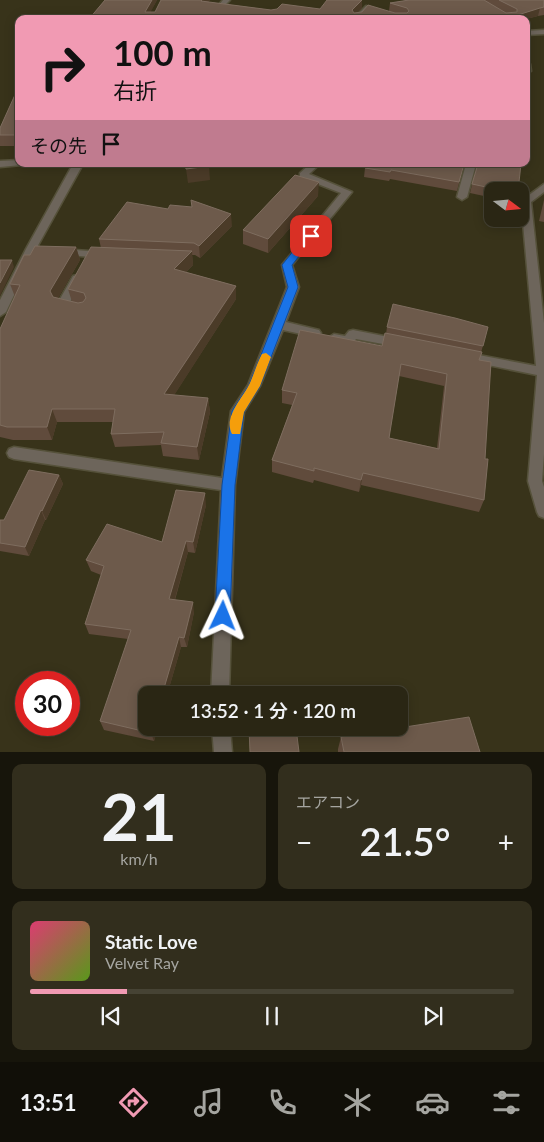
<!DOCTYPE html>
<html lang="ja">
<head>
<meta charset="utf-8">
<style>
  :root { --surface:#2a2614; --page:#322e1d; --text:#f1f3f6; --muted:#a5a5a0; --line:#464334; --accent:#f19ab3 }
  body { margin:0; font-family:Lato,"Noto Sans JP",sans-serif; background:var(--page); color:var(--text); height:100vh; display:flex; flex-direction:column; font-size:19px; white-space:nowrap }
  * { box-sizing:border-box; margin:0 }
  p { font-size:16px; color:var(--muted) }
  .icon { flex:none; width:28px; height:28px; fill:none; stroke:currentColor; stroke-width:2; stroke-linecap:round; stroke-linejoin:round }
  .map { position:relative; height:752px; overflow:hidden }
  .drawer { display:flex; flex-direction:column; gap:12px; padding:12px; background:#17150b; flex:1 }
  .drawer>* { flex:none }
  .hud { position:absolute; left:15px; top:15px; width:515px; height:152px; border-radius:10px; box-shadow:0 2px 12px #0003,0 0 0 1px var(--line); background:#f19ab3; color:#111; overflow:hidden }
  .needle { width:32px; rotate:106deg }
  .tools { position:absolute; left:484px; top:182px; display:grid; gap:10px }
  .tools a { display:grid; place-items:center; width:45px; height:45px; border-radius:10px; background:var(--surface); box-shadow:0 2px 12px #0003,0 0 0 1px var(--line); font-size:25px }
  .speed { position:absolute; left:15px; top:671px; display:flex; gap:10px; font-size:25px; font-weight:700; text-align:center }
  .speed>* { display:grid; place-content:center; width:65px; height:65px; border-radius:50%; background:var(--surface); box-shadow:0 2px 12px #0003,0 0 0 1px var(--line); line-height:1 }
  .speed .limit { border:8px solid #d22; background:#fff; color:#111 }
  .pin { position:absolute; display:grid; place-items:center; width:42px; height:42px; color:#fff; margin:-21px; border-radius:10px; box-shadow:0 2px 8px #0006 }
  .me { position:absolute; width:55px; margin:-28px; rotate:2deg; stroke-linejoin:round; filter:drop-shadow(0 0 4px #0008) }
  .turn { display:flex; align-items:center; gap:18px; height:105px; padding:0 15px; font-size:22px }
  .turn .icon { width:65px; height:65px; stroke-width:2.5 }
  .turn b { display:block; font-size:35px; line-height:42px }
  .then { display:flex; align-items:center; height:48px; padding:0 15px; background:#0003; gap:10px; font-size:19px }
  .big { font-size:38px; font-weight:600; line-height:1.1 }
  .drawer .widget { flex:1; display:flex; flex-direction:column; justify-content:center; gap:8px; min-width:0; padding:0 18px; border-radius:10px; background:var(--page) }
  .drawer .dial { align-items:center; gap:0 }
  .dial b { font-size:65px; line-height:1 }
  .song { display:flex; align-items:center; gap:15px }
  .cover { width:60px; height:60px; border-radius:8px; background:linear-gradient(135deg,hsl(340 70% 55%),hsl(90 70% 35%)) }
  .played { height:5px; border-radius:2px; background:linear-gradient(90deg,var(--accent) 20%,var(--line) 20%) }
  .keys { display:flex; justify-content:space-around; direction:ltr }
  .heat { display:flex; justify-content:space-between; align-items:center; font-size:28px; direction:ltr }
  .drawer .tiles { flex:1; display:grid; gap:12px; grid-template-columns:1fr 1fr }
  .widget:last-child { grid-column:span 2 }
  .trip { position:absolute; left:138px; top:686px; width:270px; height:50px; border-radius:10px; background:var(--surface); box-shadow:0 2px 12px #0003,0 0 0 1px var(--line); font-weight:600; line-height:50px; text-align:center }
  .tab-bar { display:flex; height:80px; justify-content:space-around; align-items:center; background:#110f08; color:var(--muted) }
  .tab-bar .icon { width:35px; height:35px }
  .tab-bar .active { color:var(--accent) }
  .tab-bar b { font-size:22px; color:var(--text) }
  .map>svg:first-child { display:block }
</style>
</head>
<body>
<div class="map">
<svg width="544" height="752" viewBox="0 0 544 752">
  <rect width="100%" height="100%" fill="#38331a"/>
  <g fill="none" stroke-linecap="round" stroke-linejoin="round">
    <g stroke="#55513a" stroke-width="3">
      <g id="minor">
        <polygon points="223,0 230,0 224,6 234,8 234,10 217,9 217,7"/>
        <polygon points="366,6 405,18 406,19 395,19 367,11 360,19 353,19"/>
        <polygon points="544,30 544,34 526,35 526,31"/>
        <polygon points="526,62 530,64 531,71 526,71"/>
        <polygon points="19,160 19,164 22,165 0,167 0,161"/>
        <polygon points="73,164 83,164 36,249 6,312 0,316 0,300 26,249"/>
        <polygon points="310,164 320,164 309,174 352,192 292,265 299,287 286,322 319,330 321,333 315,337 283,330 260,386 244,412 235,485 229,695 211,695 221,490 14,459 9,457 7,453 9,449 14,447 222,478 231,411 248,385 287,287 282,265 341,193 300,177 300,173"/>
        <polygon points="466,164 476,164 467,197 462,200 457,197"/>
        <polygon points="544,184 544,192 531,202 544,323 544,454 542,481 544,487 544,518 539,516 537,512 528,481 537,375 463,360 457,356 463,352 536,366 521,201"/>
        <polygon points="61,249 103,252 108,255 103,258 57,254 56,252"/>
        <polygon points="77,275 82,279 69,304 76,308 70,312 58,309 56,306 73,276"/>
        <path d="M353,330L399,339L405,343L399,347L356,339C349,348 340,344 330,341L328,338L334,334L345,336L349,331Z"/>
        <polygon points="212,728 230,728 232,752 214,752"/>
      </g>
    </g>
    <use href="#minor" fill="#6d655b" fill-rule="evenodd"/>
  </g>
  <g fill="#604b3c" fill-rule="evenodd">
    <polygon points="105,0 157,0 150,12 155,12 161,0 210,0 208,2 271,10 362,8 357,13 389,11 390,3 409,0 544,0 544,15 538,16 526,19 89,19"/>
    <polygon points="19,86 19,146 0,146 0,128"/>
    <polygon points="367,164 464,164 457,191 390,179 389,181 364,177 365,168"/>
    <polygon points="477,164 521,164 492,191 492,201 483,200 484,196 470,193"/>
    <polygon points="318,196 268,253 243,244 243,230"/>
    <polygon points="544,200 544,222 539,221"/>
    <polygon points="232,226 200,258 195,255 192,255 193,265 186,272 236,286 236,299 174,395 208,398 210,412 199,460 163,456 161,445 115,447 111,434 113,422 57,422 52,440 13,440 0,437 0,329 15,297 10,284 30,255 76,247 80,260 58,298 72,302 68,289 101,248 99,239"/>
    <path d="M387,327H488L479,360L485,459L484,500L479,512L361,485L359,492L314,480L313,483L272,472V460L292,405L282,403V390L382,346L386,334ZM399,376L444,386L437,448L389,438Z"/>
    <polygon points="59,475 63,484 46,520 45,520 29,556 0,551 0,520 4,520"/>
    <polygon points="206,505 195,553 188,552 175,600 194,612 187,647 181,647 167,695 146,695 158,728 154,741 104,730 100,721 128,639 89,634 85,624 101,575 91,571 86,560 162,542"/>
    <polygon points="341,737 480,752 338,752 338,749"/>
  </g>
  <g fill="#4b3b28">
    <polygon points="152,0 157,0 147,19 145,12"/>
    <polygon points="202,0 210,0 201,9 201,1"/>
    <polygon points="362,0 362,8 352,18 352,10"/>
    <polygon points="540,8 538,16 526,19 505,19"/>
    <polygon points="209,166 210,180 188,183 186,169"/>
    <polygon points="319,182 318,196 268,253 268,239"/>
    <polygon points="231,214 232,226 200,258 199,246"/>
    <polygon points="76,247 80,260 54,305 50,291"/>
    <polygon points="192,251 193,265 176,282 174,269"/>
    <polygon points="12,260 14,267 0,296 0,283"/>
    <polygon points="236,286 236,299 166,408 164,394"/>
    <polygon points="208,398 210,412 199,460 197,447"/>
    <polygon points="52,409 57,422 52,440 47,427"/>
    <polygon points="363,473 361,485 359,492 361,480"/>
    <polygon points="59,475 63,484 46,520 42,511"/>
    <polygon points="205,493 206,505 195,553 193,542"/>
    <polygon points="41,510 45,520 29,556 25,547"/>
    <polygon points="186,541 188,552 172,609 169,599"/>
    <polygon points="193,602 194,612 187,647 184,638"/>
    <polygon points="179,637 181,647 167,695 162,695"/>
    <polygon points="153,728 158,728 154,741 151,733"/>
  </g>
  <g fill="#6d5a4b" stroke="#7e6d5f" fill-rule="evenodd">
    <polygon points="105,0 152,0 145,12 155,12 161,0 202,0 201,1 271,10 277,9 282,4 320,9 327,0 362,0 352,10 354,13 362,12 368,5 395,13 407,13 409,11 407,8 390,3 409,0 484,0 506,13 517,12 517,9 499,0 544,0 544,7 540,8 505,19 89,19"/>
    <polygon points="19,86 19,135 0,135 0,128"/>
    <polygon points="185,164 208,164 209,166 186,169"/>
    <polygon points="367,164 464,164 459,182 391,170 390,172 365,168"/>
    <polygon points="478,164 521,164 518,191 492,192 486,191 486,187 472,184"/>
    <polygon points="295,175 319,182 268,239 243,230"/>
    <polygon points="191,200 231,214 199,246 194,243 99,239 127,202 168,209 170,205 192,207"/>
    <polygon points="35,246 76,247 50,291 53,297 78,303 83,302 86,298 84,293 68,289 91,247 192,251 174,269 236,286 164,394 208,398 197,447 161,443 164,432 111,434 115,409 52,409 47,427 7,427 0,425 0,329 20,285 10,284 24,255 30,255"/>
    <polygon points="0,260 12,260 0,283"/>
    <polygon points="393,304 455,318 488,327 483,346 387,327"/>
    <path d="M300,330L382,346L385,333L482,352L479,360L491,362L485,459H488L484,500L363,473L361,480L314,468V471L272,460L297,393L282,390ZM401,364L447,374L439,449L389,438Z"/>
    <polygon points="29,470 59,475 42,511 41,510 25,547 0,543 0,520 4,520"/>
    <polygon points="176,490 205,493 193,542 186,541 169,599 193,602 184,638 179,637 162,695 146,695 146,728 153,728 151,733 100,721 131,630 85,624 104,566 86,560 107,524 162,542"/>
    <polygon points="469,717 480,752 344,752 341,737"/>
    <polygon points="249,728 296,728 299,752 250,752"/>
  </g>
  <polygon fill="#1a73e8" stroke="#114b97" points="311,233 315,236 292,265 298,287 260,386 244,412 235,485 230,616 228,621 223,623 218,621 215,616 222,485 232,411 249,385 288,287 282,265 307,234"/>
  <path fill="#f59e0b" d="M266,353L271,357L260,386L244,412L240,434H232C223,417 243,398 250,383C254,374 257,363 262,354Z"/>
</svg>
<div class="tools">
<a><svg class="needle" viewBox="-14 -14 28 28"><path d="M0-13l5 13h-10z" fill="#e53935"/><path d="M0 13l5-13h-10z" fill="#a5a5a0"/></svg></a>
</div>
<div class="speed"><div class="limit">30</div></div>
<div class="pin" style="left:311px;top:236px;background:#d93025"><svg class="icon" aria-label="arrive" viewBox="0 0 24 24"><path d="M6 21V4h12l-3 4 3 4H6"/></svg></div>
<svg class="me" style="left:223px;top:616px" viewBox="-20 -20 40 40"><path d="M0-17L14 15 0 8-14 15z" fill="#1a73e8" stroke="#fff" stroke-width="4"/></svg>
<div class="trip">13:52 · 1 分 · 120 m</div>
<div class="hud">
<div class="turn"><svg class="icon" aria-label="right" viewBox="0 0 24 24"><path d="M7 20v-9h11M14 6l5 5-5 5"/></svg><div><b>100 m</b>右折</div></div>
<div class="then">その先<svg class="icon" aria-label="arrive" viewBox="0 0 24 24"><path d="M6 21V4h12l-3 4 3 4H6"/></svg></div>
</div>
</div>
<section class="drawer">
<div class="tiles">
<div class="widget dial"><b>21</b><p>km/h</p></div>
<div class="widget"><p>エアコン</p>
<div class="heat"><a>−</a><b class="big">21.5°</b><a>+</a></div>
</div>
<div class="widget">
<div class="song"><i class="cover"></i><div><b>Static Love</b><p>Velvet Ray</p></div></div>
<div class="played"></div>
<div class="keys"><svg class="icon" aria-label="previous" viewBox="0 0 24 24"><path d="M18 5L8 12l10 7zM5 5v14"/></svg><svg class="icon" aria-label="pause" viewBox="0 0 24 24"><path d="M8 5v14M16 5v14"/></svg><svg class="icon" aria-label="next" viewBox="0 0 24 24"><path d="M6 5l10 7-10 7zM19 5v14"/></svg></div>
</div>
</div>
</section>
<nav class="tab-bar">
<b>13:51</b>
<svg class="icon active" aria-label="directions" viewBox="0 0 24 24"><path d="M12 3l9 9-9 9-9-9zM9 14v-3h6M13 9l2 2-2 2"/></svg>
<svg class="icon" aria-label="music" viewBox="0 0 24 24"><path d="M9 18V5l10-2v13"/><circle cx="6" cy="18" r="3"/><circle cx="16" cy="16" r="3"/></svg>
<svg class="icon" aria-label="phone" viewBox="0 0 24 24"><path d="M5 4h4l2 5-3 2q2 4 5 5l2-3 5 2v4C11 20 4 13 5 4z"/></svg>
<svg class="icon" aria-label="climate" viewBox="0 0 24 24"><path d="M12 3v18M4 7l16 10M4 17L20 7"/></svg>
<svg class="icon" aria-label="car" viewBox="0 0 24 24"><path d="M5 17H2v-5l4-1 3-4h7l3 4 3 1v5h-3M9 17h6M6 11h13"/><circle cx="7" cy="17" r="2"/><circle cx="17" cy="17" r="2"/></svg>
<svg class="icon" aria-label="filters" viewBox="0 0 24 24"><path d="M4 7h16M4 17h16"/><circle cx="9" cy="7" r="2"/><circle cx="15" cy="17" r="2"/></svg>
</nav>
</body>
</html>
